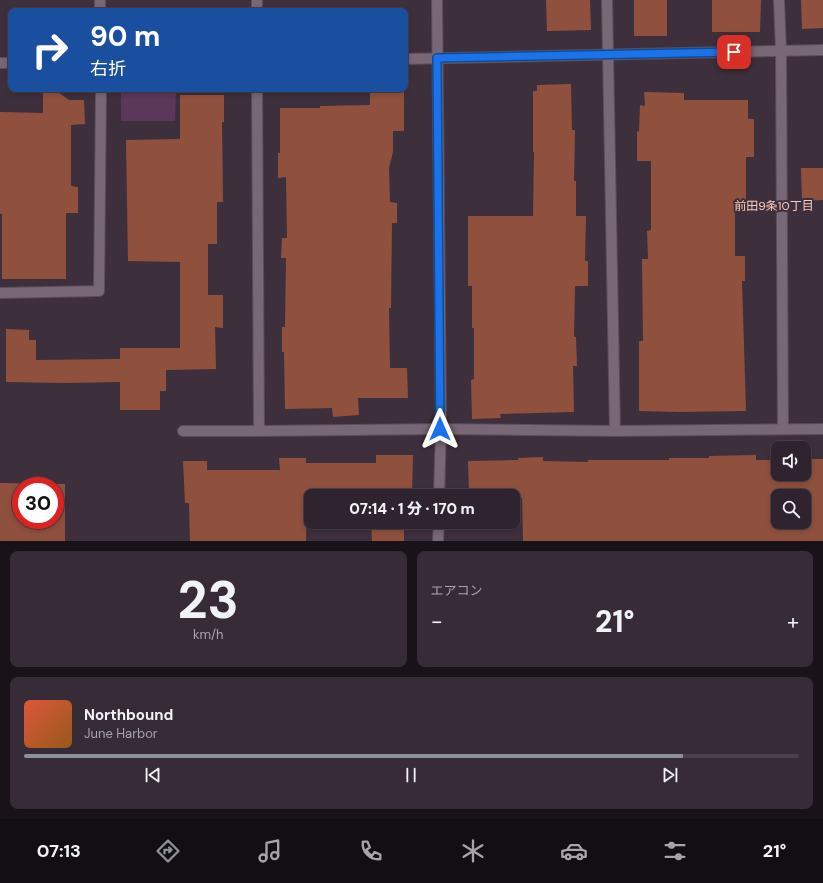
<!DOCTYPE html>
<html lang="ja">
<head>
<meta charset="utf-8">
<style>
  :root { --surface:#2e232e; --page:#362b36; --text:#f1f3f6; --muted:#a7a4aa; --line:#49404a; --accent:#8c9099 }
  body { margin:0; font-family:"DM Sans","Noto Sans JP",sans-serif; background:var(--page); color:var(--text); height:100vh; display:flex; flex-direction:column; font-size:15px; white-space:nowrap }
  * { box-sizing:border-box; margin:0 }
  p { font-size:13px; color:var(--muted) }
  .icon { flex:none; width:22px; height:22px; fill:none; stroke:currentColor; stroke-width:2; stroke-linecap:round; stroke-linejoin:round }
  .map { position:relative; height:541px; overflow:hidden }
  .panel { display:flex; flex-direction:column; gap:10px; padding:10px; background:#191319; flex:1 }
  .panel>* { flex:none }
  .hud { position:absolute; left:8px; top:8px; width:400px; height:84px; border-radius:8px; box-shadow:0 2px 6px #0003,0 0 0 1px var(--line); background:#1a4fa0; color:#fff; overflow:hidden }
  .buttons { position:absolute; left:771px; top:441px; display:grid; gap:8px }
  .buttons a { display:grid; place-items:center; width:40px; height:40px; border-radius:8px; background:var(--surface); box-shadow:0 2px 6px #0003,0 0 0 1px var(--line); font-size:20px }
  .speed { position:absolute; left:12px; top:477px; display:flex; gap:8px; font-size:20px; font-weight:700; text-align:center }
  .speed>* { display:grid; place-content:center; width:52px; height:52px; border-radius:50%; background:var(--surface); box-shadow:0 2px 6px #0003,0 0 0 1px var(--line); line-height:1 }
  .speed .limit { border:6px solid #d22; background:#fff; color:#111 }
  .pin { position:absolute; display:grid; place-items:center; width:34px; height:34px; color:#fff; margin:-17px; border-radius:8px; box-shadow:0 2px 6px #0006 }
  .me { position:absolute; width:44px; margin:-22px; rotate:0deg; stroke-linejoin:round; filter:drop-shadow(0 0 3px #0008) }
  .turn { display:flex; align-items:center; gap:14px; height:84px; padding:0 16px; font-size:18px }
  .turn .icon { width:52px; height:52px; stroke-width:2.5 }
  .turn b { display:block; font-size:28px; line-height:34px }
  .big { font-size:30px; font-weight:800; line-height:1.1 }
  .panel .widget { flex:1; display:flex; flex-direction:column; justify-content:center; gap:6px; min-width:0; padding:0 14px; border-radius:8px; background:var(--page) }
  .panel .dial { align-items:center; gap:0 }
  .dial b { font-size:52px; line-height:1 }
  .song { display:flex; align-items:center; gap:12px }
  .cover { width:48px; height:48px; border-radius:6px; background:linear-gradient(135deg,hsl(10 70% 55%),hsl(30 70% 35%)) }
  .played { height:4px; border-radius:2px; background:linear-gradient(90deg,var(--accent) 85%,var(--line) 85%) }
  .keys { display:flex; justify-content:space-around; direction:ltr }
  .heat { display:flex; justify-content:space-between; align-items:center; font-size:22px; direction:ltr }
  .panel .tiles { flex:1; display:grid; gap:10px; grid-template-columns:1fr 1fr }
  .widget:last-child { grid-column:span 2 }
  .trip { position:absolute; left:304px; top:489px; width:216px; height:40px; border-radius:8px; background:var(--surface); box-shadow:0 2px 6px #0003,0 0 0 1px var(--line); font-weight:800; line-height:40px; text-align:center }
  .tabs { display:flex; height:64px; justify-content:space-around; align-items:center; background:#120e12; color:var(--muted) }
  .tabs .icon { width:28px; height:28px }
  .tabs .active { color:var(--accent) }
  .tabs b { font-size:18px; color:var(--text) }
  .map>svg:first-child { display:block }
</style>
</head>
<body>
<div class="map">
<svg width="823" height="541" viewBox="0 0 823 541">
  <rect width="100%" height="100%" fill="#3e2f3d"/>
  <polygon fill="#5b375a" points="121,89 176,89 175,121 121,121"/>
  <g fill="#8f513e" fill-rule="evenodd">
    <polygon points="546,0 590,0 591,30 547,31"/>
    <rect x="634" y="0" width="33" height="36"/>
    <polygon points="712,0 761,0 760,32 712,32"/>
    <polygon points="801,0 823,0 823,28 802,29"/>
    <polygon points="571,84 572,130 575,130 574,181 576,181 576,216 586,216 585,261 588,261 588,286 575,286 574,337 576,337 577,366 573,366 574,412 500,414 501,418 472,419 471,380 474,379 474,328 472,328 472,286 468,286 468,216 533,216 534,152 533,152 533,91 537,91 537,85"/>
    <polygon points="370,89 404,89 404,131 393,131 393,152 389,168 390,202 397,203 397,223 392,223 391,308 389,308 390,368 407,368 408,398 358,398 359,415 333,417 332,408 285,409 284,352 282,352 282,327 285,327 286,258 281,258 282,238 287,238 286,177 278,178 278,153 280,153 280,108 320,108 320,106 370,105"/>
    <polygon points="43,92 58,92 69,100 84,100 85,124 71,125 71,186 78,187 78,213 66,213 66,279 2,279 2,214 0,214 0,112 43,113"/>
    <polygon points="644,92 684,93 684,100 748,100 748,119 754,119 754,157 746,157 746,200 735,200 735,256 745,256 745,281 742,281 746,411 680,412 639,411 639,341 643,341 642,259 648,259 647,231 651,230 651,161 637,161 637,131 639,132 640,105 645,106"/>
    <polygon points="180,95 224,95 224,122 222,122 223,202 217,202 217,244 208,244 208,295 223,295 223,328 215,327 216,369 166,370 166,391 160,391 160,410 120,410 120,382 65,383 6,382 6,329 29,330 29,340 36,340 36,360 120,359 120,348 180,348 180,262 128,261 126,140 180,139"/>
    <polygon points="801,168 823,168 823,200 802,201"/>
    <polygon points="376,455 413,455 412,496 307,496 306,541 190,541 189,503 185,503 183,461 207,461 207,470 280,470 279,458 306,458 306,463 376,463"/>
    <path d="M756,455V460H778V474H804V459H823V541H523L522,498H520L519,493H469L468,461L518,460V458L543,457V461L588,462V460H669V458H709V456ZM778,496H804V522H778Z"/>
    <path d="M0,483L65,484V541H0ZM21,486H55V520H21Z"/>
    <polygon points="371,522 404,522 404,541 372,541"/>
  </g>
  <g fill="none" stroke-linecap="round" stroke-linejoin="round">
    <g stroke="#5a4e59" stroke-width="12">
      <g id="street">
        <polyline points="100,0 100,11"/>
        <polyline points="257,0 257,11"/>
        <polyline points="437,0 441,429 439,496"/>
        <polyline points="607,0 615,431"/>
        <polyline points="779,0 781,51 783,429"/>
        <polyline points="405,59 823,50"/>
        <polyline points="0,63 11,63"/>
        <polyline points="257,89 259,431"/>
        <polyline points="0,293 99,291 101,89"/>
        <polyline points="183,431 259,431 441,429 615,431 823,429"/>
        <polyline points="438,541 439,522"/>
      </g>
    </g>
    <use href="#street" stroke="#786777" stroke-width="10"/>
  </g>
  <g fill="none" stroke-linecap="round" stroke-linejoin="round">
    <g stroke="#114b97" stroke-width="10">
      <polyline id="route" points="440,429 437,58 734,52"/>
    </g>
    <use href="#route" stroke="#1a73e8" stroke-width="7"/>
  </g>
  <g text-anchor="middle" stroke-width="4" stroke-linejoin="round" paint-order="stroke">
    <g font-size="12" fill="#fbcab9" stroke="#3e2f3d">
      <text x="774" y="210">前田9条10丁目</text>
    </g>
  </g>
</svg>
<div class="buttons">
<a><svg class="icon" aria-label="sound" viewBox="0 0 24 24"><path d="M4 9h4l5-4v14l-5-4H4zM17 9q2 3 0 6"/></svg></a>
<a><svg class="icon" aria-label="search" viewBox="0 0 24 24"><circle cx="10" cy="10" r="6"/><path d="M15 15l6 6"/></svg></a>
</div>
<div class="speed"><div class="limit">30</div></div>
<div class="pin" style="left:734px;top:52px;background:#d93025"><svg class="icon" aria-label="arrive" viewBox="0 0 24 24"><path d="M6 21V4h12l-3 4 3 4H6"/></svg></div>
<svg class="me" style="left:440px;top:429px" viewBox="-20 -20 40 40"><path d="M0-17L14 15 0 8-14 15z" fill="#1a73e8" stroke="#fff" stroke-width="4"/></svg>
<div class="trip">07:14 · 1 分 · 170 m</div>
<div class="hud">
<div class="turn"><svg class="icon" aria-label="right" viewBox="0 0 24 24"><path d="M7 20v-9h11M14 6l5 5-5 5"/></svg><div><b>90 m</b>右折</div></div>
</div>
</div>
<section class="panel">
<div class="tiles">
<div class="widget dial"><b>23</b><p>km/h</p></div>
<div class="widget"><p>エアコン</p>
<div class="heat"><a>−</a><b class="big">21°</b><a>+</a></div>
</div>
<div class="widget">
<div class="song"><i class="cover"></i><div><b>Northbound</b><p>June Harbor</p></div></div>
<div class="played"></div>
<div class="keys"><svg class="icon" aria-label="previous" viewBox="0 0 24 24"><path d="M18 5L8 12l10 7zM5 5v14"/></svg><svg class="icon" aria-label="pause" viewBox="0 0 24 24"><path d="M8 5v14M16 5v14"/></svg><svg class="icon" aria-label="next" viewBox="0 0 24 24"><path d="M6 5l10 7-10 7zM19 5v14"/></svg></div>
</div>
</div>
</section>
<nav class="tabs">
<b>07:13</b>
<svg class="icon active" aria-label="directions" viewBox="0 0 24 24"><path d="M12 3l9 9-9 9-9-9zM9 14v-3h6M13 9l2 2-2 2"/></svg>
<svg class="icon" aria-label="music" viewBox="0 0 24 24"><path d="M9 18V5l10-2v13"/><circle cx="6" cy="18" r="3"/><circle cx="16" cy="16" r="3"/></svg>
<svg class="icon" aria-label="phone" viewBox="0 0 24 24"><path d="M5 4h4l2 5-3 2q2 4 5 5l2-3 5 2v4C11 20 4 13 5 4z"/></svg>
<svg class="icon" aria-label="climate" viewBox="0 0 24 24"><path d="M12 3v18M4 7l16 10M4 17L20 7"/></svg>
<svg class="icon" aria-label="car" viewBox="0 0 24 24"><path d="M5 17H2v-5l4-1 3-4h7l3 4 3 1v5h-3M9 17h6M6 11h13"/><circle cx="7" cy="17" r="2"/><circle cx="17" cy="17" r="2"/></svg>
<svg class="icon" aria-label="filters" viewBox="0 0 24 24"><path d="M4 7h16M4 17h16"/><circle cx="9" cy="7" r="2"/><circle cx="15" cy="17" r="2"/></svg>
<b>21°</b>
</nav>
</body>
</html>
